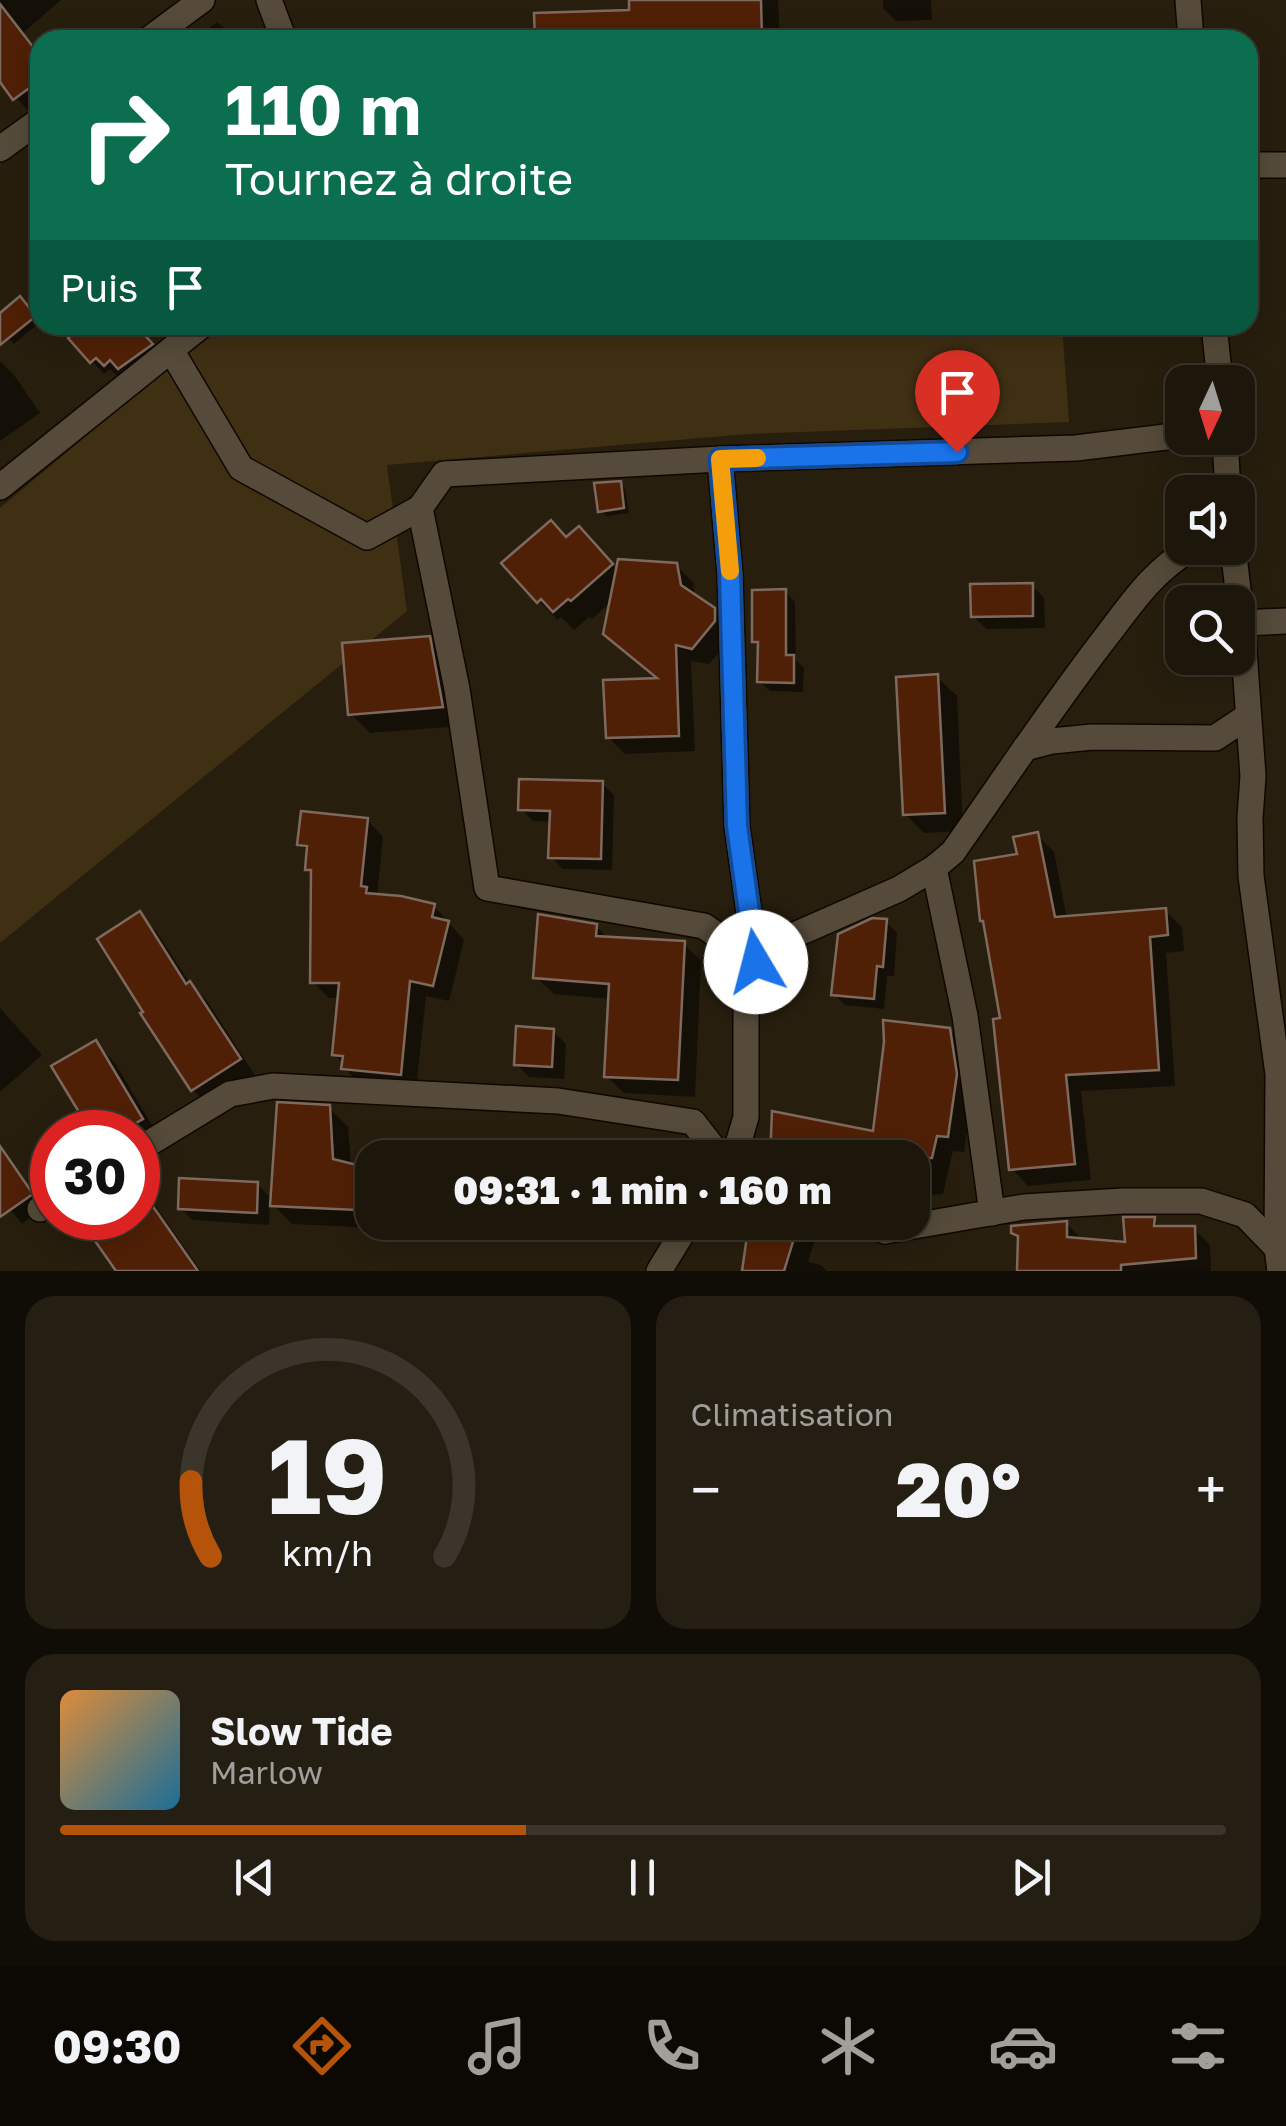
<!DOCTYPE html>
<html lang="fr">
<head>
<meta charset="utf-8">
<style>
  :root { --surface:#1d160a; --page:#251f13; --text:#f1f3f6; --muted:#a09f9c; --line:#3b352b; --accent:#b45309 }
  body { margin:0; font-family:"Golos Text",sans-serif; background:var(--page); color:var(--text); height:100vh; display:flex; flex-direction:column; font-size:38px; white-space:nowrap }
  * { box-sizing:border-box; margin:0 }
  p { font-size:32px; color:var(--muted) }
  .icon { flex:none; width:55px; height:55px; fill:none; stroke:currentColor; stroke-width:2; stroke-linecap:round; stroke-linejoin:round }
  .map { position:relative; height:1271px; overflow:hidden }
  .panel { display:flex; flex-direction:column; gap:25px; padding:25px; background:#100c06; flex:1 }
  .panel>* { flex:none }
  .top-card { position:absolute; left:30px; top:30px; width:1228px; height:305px; border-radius:30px; box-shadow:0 5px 25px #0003,0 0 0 2px var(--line); background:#0b6e4f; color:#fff; overflow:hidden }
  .needle { width:65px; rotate:184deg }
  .controls { position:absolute; left:1165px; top:365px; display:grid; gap:20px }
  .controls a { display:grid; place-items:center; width:90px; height:90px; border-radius:20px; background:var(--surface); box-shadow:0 5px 25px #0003,0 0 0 2px var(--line); font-size:50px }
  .speed { position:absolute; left:30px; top:1110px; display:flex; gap:20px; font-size:50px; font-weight:700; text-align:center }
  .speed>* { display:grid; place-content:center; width:130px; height:130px; border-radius:50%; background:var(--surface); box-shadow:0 5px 25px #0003,0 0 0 2px var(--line); line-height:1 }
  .speed .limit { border:15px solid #d22; background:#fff; color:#111 }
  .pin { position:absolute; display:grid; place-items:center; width:85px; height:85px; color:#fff; margin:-102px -42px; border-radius:50% 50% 50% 0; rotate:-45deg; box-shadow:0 0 10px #0007 }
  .pin .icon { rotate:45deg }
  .me { position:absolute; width:110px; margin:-55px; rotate:352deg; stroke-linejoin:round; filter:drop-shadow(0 0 8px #0008) }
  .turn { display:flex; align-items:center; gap:35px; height:210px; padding:0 30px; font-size:45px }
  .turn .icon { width:130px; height:130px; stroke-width:2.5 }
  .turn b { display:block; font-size:70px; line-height:85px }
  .then { display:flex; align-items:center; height:95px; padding:0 30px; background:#0003; gap:20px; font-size:38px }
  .big { font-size:75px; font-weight:800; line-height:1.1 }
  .panel .widget { flex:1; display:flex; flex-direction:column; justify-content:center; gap:15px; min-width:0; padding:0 35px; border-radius:30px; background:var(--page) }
  .panel .dial { align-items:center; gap:0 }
  .dial svg { height:260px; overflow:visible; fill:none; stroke:var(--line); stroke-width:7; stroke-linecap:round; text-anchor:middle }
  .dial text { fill:var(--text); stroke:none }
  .song { display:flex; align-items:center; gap:30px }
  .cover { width:120px; height:120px; border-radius:15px; background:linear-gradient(135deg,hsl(30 70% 55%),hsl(200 70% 35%)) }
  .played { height:10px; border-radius:5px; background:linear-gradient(90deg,var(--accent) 40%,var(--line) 40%) }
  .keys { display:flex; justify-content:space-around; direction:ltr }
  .heat { display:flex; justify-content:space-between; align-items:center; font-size:55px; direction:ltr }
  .panel .tiles { flex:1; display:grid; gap:25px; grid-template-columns:1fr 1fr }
  .widget:last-child { grid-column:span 2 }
  .trip { position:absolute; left:355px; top:1140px; width:575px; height:100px; border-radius:30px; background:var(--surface); box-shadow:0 5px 25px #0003,0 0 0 2px var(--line); font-weight:800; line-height:100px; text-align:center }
  .menu { display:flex; height:160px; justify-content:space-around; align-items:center; background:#0c0904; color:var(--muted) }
  .menu .icon { width:70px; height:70px }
  .menu .on { color:var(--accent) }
  .menu b { font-size:45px; color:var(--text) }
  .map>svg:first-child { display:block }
</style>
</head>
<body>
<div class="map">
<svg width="1286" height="1271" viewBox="0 0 1286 1271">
  <rect width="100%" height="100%" fill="#271e0e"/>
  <polygon fill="#3f2f13" points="219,325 1062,325 1069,422 748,434 387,465 407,611 0,943 0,508"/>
  <g fill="#0007">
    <polygon points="0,0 61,0 23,33 40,56 40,102 28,111 0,78"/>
    <polygon points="631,0 778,0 780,40 537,40 632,13"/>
    <polygon points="883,0 931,0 932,20 896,21 883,8"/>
    <polygon points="217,22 236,40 193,40"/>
    <polygon points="25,305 39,323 14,344 0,328 0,316"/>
    <polygon points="86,325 133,325 163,358 132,380 124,372 118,377 110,369 104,374 92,361"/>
    <polygon points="0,361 14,375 40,413 0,441"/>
    <polygon points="620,483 625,489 629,513 606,516 600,510"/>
    <polygon points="567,540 598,548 618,571 676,565 693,582 695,598 713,610 730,628 731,639 709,664 691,661 695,751 625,754 608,737 660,680 612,601 592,619 589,617 574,630 561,617 558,620 539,601"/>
    <polygon points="1032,585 1044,598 1045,628 986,629 973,616"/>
    <polygon points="785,591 795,602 796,660 804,668 803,692 770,691 759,681 761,647 755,641"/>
    <polygon points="429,639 448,658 461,726 370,733 350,713"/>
    <polygon points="937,677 957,696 963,831 924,833 905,814"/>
    <polygon points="602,783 614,795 612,870 563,869 551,857 552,822 533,821 521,809"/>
    <polygon points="367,820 383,837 377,896 434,906 464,940 449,1001 426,996 416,1090 360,1084 344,1068 344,1064 334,1054 340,998 329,998 313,982 313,874 308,869 309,853 300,844"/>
    <polygon points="1037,835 1054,852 1067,919 1165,911 1182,927 1184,951 1166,953 1175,1086 1081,1091 1091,1180 1028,1186 1012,1169 1002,1020 1020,856"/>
    <polygon points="140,915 156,931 191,985 207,1001 256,1077 209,1106 193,1090"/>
    <polygon points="886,922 897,933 894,976 887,976 884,1009 845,1005 834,994"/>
    <polygon points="596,926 609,939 684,944 701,961 695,1097 624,1093 606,1076 610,999 554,994 536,977"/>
    <polygon points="0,1008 42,1055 0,1092"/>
    <polygon points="949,1030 966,1047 972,1092 964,1152 953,1151 943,1194 912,1197 912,1158 875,1134"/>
    <polygon points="553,1031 566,1044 564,1079 529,1077 516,1064"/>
    <polygon points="96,1043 115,1063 160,1139 138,1153 138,1132 94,1132 55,1067"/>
    <polygon points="329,1108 348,1127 351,1166 360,1169 372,1181 372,1222 376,1222 376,1228 292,1224 270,1202 269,1225 193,1220 180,1208 257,1184 273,1200"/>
    <polygon points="0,1143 43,1208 22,1224 0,1197"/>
    <polygon points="138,1189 157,1208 201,1271 120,1271 87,1224 97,1218 138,1218"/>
    <polygon points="1154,1220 1163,1229 1194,1229 1210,1245 1211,1271 1019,1271 1021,1239 1014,1232 1066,1223 1084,1241 1128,1245"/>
    <polygon points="736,1222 821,1222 808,1262 821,1265 827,1271 744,1271 748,1246 733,1231"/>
  </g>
  <g fill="#502006" stroke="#7e695f" stroke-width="2.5">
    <polygon points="629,0 761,0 762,40 535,40 534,13 629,10"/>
    <polygon points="0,4 40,56 40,80 13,100 0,82"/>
    <polygon points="20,296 36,316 0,345 0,313"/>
    <polygon points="83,325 135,325 153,344 118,369 110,360 104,366 96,358 90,363 68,338"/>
    <polygon points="621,481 624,508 598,512 594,483"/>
    <polygon points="551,520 566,537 579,526 613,564 571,601 568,599 553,612 541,599 537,603 501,563"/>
    <polygon points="618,559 677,563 681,585 715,608 715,621 692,649 676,645 679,736 606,738 603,680 657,678 603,634"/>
    <polygon points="1033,583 1033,616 971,617 970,584"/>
    <polygon points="786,589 786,655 794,655 794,683 757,682 758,642 752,642 752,590"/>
    <polygon points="430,636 443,707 348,715 342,643"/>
    <polygon points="938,674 945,813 903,815 896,677"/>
    <polygon points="519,779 603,781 601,859 548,858 550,811 518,810"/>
    <polygon points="301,811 368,818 361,886 367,887 366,893 401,896 435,904 432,917 449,921 433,986 410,981 401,1075 341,1069 343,1056 332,1055 339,983 310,983 311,870 305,870 307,846 297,845"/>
    <polygon points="1038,832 1055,917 1166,908 1168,935 1150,937 1159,1070 1066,1075 1075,1164 1009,1170 993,1019 1000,1018 983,921 980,921 974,861 1017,854 1013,837"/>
    <polygon points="140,911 186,984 190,981 241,1059 191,1091 140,1013 143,1012 97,939"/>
    <polygon points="538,914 597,924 596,936 685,941 678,1080 604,1077 609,984 533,978"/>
    <polygon points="872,918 887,919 883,967 877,966 874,999 831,995 838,934"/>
    <polygon points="883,1020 950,1028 957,1074 948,1137 937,1136 932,1158 770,1158 772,1111 873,1131 884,1042"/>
    <polygon points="516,1026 554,1029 552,1067 514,1065"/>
    <polygon points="96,1040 143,1119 120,1132 91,1132 51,1066"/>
    <polygon points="277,1102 330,1105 333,1159 361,1166 357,1210 270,1206"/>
    <polygon points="0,1146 33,1194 0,1217"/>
    <polygon points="179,1178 258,1182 257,1213 178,1209"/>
    <polygon points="138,1185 198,1271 116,1271 79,1218 138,1218"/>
    <polygon points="1123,1217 1155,1217 1154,1226 1195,1226 1196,1258 1121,1265 1121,1271 1017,1271 1018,1236 1011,1233 1011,1226 1067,1221 1067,1237 1125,1242"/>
    <polygon points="749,1222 799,1222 784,1271 742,1271"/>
  </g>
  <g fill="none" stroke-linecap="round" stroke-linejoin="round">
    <g stroke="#100800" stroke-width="28">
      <g id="minor">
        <polyline points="269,0 284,40"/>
        <polyline points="1188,0 1191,40"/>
        <polyline points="148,40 202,0"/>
        <polyline points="0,149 40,120"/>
        <polyline points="1248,165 1286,165"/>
        <polyline points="1214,325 1220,382"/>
        <polyline points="171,350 241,468 367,537 420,508"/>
        <polyline points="1225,438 1228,492"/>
        <polygon points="720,459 730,574 737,826 756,963 704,926 487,888 457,689 420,508 444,474"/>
        <polyline points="720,459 1076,448 1182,435"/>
        <polyline points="0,487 202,325"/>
        <polyline points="1233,548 1242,623 1253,776 1250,818 1251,876 1278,1074 1277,1248 1280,1271"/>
        <polyline points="1242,623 1286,621"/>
        <polyline points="1025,748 1052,741 1092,737 1215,738 1248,716"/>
        <polyline points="934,868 965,1016 992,1213"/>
        <polyline points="138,1150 230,1094 273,1086 558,1101 693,1122 721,1158"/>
        <path d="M734,1158L746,1117V980L765,948L899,889L934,868L953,852C1002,782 1050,710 1102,642C1131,605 1150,573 1192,548"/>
        <polyline points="40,1209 52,1201"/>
        <polyline points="860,1222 885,1231 1024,1207 1123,1201 1201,1201 1245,1215 1277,1248"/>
        <polyline points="659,1271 689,1222"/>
      </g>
    </g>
    <use href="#minor" stroke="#564b3a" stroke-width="25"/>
  </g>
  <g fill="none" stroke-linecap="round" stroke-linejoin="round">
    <g stroke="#114b97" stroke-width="25">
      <polyline id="route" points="756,962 737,826 730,574 720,459 957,452"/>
    </g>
    <use href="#route" stroke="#1a73e8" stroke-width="18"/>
    <polyline stroke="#f59e0b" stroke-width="18" points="730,571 720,459 757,458"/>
  </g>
</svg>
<div class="controls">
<a><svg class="needle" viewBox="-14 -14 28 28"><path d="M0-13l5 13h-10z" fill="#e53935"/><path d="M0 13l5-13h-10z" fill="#a09f9c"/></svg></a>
<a><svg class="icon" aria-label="sound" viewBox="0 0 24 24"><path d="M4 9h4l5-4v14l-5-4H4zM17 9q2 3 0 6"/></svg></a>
<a><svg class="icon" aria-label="search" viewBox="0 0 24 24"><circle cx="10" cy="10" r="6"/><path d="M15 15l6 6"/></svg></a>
</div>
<div class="speed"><div class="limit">30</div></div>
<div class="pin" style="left:957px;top:452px;background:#d93025"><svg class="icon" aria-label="arrive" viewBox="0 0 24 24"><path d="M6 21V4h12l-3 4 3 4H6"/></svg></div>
<svg class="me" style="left:756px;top:962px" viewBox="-20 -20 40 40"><circle r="19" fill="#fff"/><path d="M0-13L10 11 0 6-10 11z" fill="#1a73e8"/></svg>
<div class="trip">09:31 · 1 min · 160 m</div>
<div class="top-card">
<div class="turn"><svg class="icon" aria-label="right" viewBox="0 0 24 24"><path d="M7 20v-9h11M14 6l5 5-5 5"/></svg><div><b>110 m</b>Tournez à droite</div></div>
<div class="then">Puis<svg class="icon" aria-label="arrive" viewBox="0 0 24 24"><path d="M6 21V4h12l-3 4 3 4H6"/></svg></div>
</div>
</div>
<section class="panel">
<div class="tiles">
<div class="widget dial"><svg viewBox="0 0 100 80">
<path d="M14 69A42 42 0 1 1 86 69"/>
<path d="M14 69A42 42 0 0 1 8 46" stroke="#b45309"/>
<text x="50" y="56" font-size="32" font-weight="700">19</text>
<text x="50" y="72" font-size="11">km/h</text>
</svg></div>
<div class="widget"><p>Climatisation</p>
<div class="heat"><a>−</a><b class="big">20°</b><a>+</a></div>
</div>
<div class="widget">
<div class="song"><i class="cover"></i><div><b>Slow Tide</b><p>Marlow</p></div></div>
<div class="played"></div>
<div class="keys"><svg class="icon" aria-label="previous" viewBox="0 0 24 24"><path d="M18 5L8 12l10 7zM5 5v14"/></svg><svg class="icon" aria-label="pause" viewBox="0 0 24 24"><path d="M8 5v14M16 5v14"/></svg><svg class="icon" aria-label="next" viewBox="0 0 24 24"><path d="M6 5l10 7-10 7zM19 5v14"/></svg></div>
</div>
</div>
</section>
<nav class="menu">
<b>09:30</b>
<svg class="icon on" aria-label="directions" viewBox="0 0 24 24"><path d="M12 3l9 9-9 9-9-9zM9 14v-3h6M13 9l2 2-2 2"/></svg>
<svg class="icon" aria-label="music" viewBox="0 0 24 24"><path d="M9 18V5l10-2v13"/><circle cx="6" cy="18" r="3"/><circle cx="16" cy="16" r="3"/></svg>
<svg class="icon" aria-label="phone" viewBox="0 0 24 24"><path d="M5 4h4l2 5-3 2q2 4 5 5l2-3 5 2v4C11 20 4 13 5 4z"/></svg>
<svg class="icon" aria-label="climate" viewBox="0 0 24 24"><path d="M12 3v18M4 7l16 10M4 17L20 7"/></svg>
<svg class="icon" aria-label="car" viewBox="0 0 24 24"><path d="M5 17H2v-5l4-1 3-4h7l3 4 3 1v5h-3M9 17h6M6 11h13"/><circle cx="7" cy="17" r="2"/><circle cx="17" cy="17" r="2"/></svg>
<svg class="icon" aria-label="filters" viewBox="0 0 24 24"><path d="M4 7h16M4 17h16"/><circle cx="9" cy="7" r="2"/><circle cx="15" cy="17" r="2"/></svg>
</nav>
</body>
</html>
